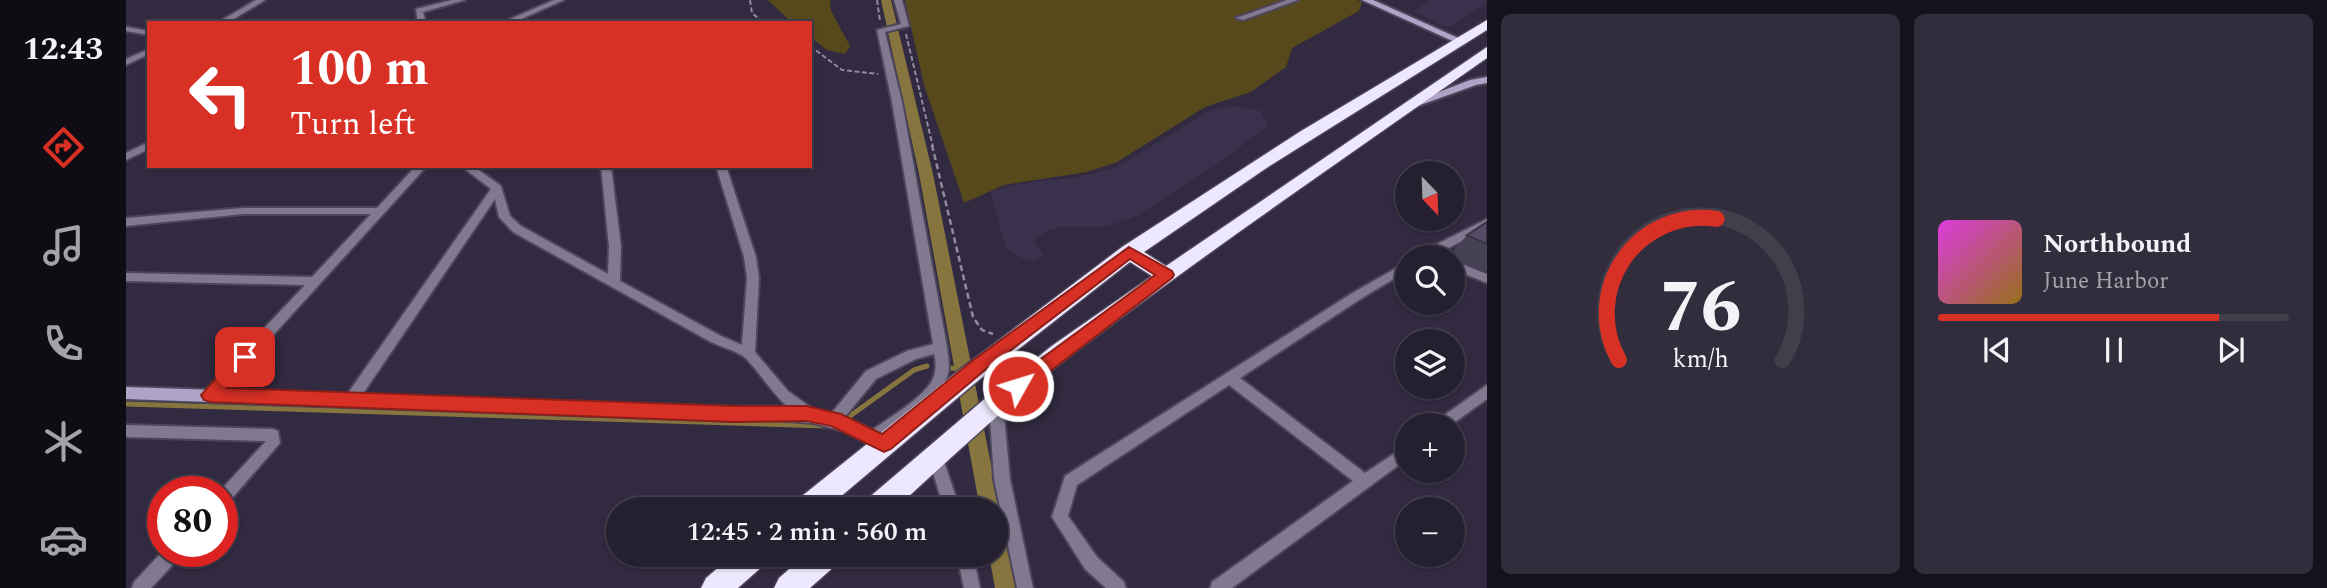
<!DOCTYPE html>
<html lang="en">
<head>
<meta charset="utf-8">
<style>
  :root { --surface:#252030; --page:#312d3c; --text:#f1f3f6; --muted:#a3a3ab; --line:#423e4c; --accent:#d93025 }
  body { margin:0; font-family:Spectral,serif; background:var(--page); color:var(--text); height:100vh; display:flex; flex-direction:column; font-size:26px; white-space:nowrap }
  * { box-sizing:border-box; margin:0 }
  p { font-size:23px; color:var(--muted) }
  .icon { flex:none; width:38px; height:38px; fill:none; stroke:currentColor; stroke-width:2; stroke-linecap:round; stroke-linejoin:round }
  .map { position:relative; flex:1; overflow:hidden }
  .panel { display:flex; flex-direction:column; gap:14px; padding:14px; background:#14121a; width:840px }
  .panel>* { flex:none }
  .banner { position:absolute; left:21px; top:21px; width:665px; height:147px; border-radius:0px; box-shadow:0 2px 5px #0004,0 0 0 2px var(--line); background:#d93025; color:#fff; overflow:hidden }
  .needle { width:46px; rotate:157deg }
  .fabs { position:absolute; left:1269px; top:161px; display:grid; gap:14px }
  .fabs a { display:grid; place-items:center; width:70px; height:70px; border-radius:50%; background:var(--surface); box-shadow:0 2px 5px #0004,0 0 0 2px var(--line); font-size:35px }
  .speed { position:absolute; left:21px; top:476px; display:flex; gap:14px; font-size:35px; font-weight:700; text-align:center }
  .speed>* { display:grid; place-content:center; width:91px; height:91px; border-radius:50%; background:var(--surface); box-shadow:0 2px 5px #0004,0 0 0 2px var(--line); line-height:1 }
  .speed .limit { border:10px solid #d22; background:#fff; color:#111 }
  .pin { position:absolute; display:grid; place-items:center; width:60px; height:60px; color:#fff; margin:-30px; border-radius:14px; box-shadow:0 4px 10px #0006 }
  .me { position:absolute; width:77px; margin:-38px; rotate:51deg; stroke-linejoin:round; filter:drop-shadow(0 0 5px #0008) }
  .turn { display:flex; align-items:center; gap:24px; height:147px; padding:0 28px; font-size:32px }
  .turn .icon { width:91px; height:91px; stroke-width:2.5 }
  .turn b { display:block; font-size:49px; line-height:60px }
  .panel .tile { flex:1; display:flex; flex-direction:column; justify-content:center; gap:10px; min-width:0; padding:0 24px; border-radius:10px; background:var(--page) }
  .panel .dial { align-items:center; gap:0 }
  .dial svg { height:182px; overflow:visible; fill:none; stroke:var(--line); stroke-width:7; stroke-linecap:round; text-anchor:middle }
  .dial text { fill:var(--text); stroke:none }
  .song { display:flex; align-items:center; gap:21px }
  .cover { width:84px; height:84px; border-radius:10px; background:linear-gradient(135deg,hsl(300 70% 55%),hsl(40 70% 35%)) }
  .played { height:7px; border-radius:4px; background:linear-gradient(90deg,var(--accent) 80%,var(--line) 80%) }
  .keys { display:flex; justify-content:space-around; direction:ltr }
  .panel .tiles { flex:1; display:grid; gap:14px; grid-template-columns:repeat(2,1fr) }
  .trip { position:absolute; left:480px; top:497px; width:402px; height:70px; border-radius:35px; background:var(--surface); box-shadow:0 2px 5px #0004,0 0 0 2px var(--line); font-weight:600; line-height:70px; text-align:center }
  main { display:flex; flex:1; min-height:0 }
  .tabs { display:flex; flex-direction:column; width:126px; justify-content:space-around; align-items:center; background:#0f0d13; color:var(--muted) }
  .tabs .icon { width:49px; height:49px }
  .tabs .selected { color:var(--accent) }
  .tabs b { font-size:32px; color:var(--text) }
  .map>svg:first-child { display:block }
</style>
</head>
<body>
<main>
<nav class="tabs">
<b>12:43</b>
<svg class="icon selected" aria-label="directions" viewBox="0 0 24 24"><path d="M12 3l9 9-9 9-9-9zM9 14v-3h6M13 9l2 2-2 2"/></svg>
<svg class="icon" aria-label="music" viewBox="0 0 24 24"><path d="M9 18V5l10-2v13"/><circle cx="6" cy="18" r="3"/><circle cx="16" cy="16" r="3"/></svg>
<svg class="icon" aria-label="phone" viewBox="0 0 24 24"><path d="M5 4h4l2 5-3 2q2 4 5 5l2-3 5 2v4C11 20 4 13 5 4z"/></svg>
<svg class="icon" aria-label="climate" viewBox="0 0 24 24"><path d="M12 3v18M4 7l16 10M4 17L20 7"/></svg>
<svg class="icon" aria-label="car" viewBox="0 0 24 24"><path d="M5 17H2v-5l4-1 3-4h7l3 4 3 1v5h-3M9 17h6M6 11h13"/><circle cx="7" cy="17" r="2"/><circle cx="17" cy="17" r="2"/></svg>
</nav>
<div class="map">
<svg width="1361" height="588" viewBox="0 0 1361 588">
  <rect width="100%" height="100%" fill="#312a40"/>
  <g fill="#3a314d">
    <polygon points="1305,0 1361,0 1361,3 1326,26 1316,26 1288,11"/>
    <polygon points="1107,106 1135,111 1142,126 1089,166 1007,218 978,227 933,227 917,233 909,241 918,256 903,262 880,248 864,191 910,181 948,178 991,167 1085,110"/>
  </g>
  <g fill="#57491c">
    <polygon points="642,0 704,0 705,11 724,46 719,54 701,50 684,37 684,23 666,23"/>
    <polygon points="779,0 1231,0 1236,2 1233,11 1166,48 1160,67 1125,92 1079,107 991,162 961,172 878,185 838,203 798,85"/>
  </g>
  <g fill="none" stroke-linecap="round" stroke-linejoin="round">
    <g stroke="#86753f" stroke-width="5">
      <polyline points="824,368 835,369"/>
      <polyline points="0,404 702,426"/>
      <polyline points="717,421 788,370 801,366"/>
    </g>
    <g fill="#86753f" fill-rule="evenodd">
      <polygon points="755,0 765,0 807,174 874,509 870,516 870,509 854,509 793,174"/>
      <polygon points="870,527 877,530 880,537 891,588 869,588 863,555 870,555"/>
    </g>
    <g stroke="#4d465b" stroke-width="4">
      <g id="street">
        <polygon points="130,0 139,0 101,23 91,23"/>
        <polygon points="326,0 339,0 297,12 300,23 292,23 290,9"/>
        <polygon points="428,0 438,0 386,23 375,23"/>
        <path d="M768,0H776L783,26L759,32L776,102L821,347C822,356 824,365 822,374C817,396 768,436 747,443L742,441L740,437L742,433C759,420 802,396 808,376C810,369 810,360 808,354L790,359L750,379L714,423L709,425L704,423L702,419L704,415L740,371L781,351L807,344L766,102L751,30L775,24Z"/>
        <polygon points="1161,0 1172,0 1117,20 1110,18"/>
        <polygon points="0,27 23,31 23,35 0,31"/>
        <polygon points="23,49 23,54 0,65 0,59"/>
        <polygon points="23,142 23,149 0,160 0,153"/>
        <polygon points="290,166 301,166 89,399 84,401 79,399 77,395 79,391 179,285 0,281 0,273 186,277 245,214 117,214 0,226 0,218 117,208 251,208"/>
        <path d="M335,166H347L375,186L384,216L395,226L482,274L483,247L475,166H485L495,247L494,281L595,336L616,345L621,278L618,257L590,166H600L630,257L633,278L629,352L662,391L687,409L689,413L687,417C663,424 633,368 617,356C608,350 595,347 585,342L387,232L373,217L369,199L230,404L225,406L220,404L218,400L220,396L365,189Z"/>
        <polygon points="1361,219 1361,228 1307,256 1303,257 1297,253 1299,250"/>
        <polygon points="1326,260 1361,274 1361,283 1326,269"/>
        <polygon points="1281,262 1281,271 1236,298 1114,378 1239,473 1281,445 1281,459 1106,588 1084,588 1086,582 1227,481 1103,385 951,485 942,516 971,557 998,582 1000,588 980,588 959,569 926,517 939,476 1228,292"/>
        <polygon points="1361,385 1361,399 1325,425 1308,425 1310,421"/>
        <polygon points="870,397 875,399 877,403 884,479 907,588 891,588 868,479 863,403 865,399"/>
        <polygon points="0,425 147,429 152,431 154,443 101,504 96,506 96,492 93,492 140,441 0,437"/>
        <polygon points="809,450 814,451 816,456 834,509 818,509 802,456 804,451"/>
        <polygon points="37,551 56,551 54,557 25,588 6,588 8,582"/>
        <polygon points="831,555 847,555 854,588 838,588"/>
      </g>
    </g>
    <g stroke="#4d465b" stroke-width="4">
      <g id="secondary">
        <polygon points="1236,0 1247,0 1339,41 1331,43"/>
        <polygon points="1361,77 1361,83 1350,85 1286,108 1282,109 1277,106 1344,80"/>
        <path d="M0,387L609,407C668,405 712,408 764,439L766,444L764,449L758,451L717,431L687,423L649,420L609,421L0,399Z"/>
      </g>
    </g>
    <g stroke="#4d465b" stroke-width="3">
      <g id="highway">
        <path d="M1361,20V30L1142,167L1018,252L1040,266L1361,47V58C1221,156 1080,253 944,356C883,403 826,457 769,509H737L740,500L862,396L927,345L1026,276L1004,262L848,384L700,509H668L671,500L832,371L996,247L1175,131Z"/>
        <polygon points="607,555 642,555 638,565 612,588 575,588 580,578"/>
        <polygon points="679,555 714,555 710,565 684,588 648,588 653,578"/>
      </g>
    </g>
    <g stroke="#918c9d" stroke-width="2" stroke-dasharray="5 2.5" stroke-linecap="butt">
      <polyline points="624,0 626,13 638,23"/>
      <polyline points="751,0 754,21"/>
      <polyline points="780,34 807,147"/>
      <polyline points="684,46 716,70 752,74"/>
    </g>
    <polyline stroke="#918c9d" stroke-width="2.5" stroke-dasharray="6 3.5" stroke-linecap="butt" points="806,145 847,317 856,330 867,334"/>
    <use href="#street" fill="#807990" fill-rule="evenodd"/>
    <use href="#secondary" fill="#aea4c7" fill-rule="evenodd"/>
    <use href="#highway" fill="#eee8fe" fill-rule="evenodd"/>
  </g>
  <polygon fill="#474156" points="1361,222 1361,274 1323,256 1341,235"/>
  <polygon fill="#534c64" stroke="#3a3546" stroke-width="2" points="1361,222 1361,244 1341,235"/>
  <polygon fill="#d93025" stroke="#8d1f18" stroke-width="2" points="1003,247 1046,271 1048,275 1046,278 898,391 892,393 885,391 883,386 885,381 1029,275 1004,259 859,370 765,449 758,452 705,426 681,421 609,422 84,402 78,400 75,395 113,352 125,352 128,357 101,388 609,406 681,406 715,414 756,434 846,361"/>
</svg>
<div class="fabs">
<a><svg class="needle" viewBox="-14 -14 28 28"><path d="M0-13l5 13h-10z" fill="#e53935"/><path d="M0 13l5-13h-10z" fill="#a3a3ab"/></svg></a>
<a><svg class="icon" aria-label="search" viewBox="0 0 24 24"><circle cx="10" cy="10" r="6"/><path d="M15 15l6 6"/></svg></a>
<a><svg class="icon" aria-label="layers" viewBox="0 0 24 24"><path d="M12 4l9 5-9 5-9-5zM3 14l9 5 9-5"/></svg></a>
<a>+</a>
<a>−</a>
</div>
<div class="speed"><div class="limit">80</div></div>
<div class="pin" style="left:119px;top:357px;background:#d93025"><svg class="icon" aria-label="arrive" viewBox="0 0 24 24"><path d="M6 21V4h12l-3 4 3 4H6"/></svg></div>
<svg class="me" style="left:892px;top:386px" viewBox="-20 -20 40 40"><circle r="17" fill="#d93025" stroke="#fff" stroke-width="3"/><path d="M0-11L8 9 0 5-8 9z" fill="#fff"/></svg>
<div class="trip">12:45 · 2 min · 560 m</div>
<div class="banner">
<div class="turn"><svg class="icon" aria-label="left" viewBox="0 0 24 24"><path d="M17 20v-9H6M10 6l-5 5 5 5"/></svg><div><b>100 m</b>Turn left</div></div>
</div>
</div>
<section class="panel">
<div class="tiles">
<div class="tile dial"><svg viewBox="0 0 100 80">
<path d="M14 69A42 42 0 1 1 86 69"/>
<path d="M14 69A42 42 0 0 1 57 7" stroke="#d93025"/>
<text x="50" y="56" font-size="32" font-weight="700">76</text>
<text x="50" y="72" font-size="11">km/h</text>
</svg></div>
<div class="tile">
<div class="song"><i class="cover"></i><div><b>Northbound</b><p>June Harbor</p></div></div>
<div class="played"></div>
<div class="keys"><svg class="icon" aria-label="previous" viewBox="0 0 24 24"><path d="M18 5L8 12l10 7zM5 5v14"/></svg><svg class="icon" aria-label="pause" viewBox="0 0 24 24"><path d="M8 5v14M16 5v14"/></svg><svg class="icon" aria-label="next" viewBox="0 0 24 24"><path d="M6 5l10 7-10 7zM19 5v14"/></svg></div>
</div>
</div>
</section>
</main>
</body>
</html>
